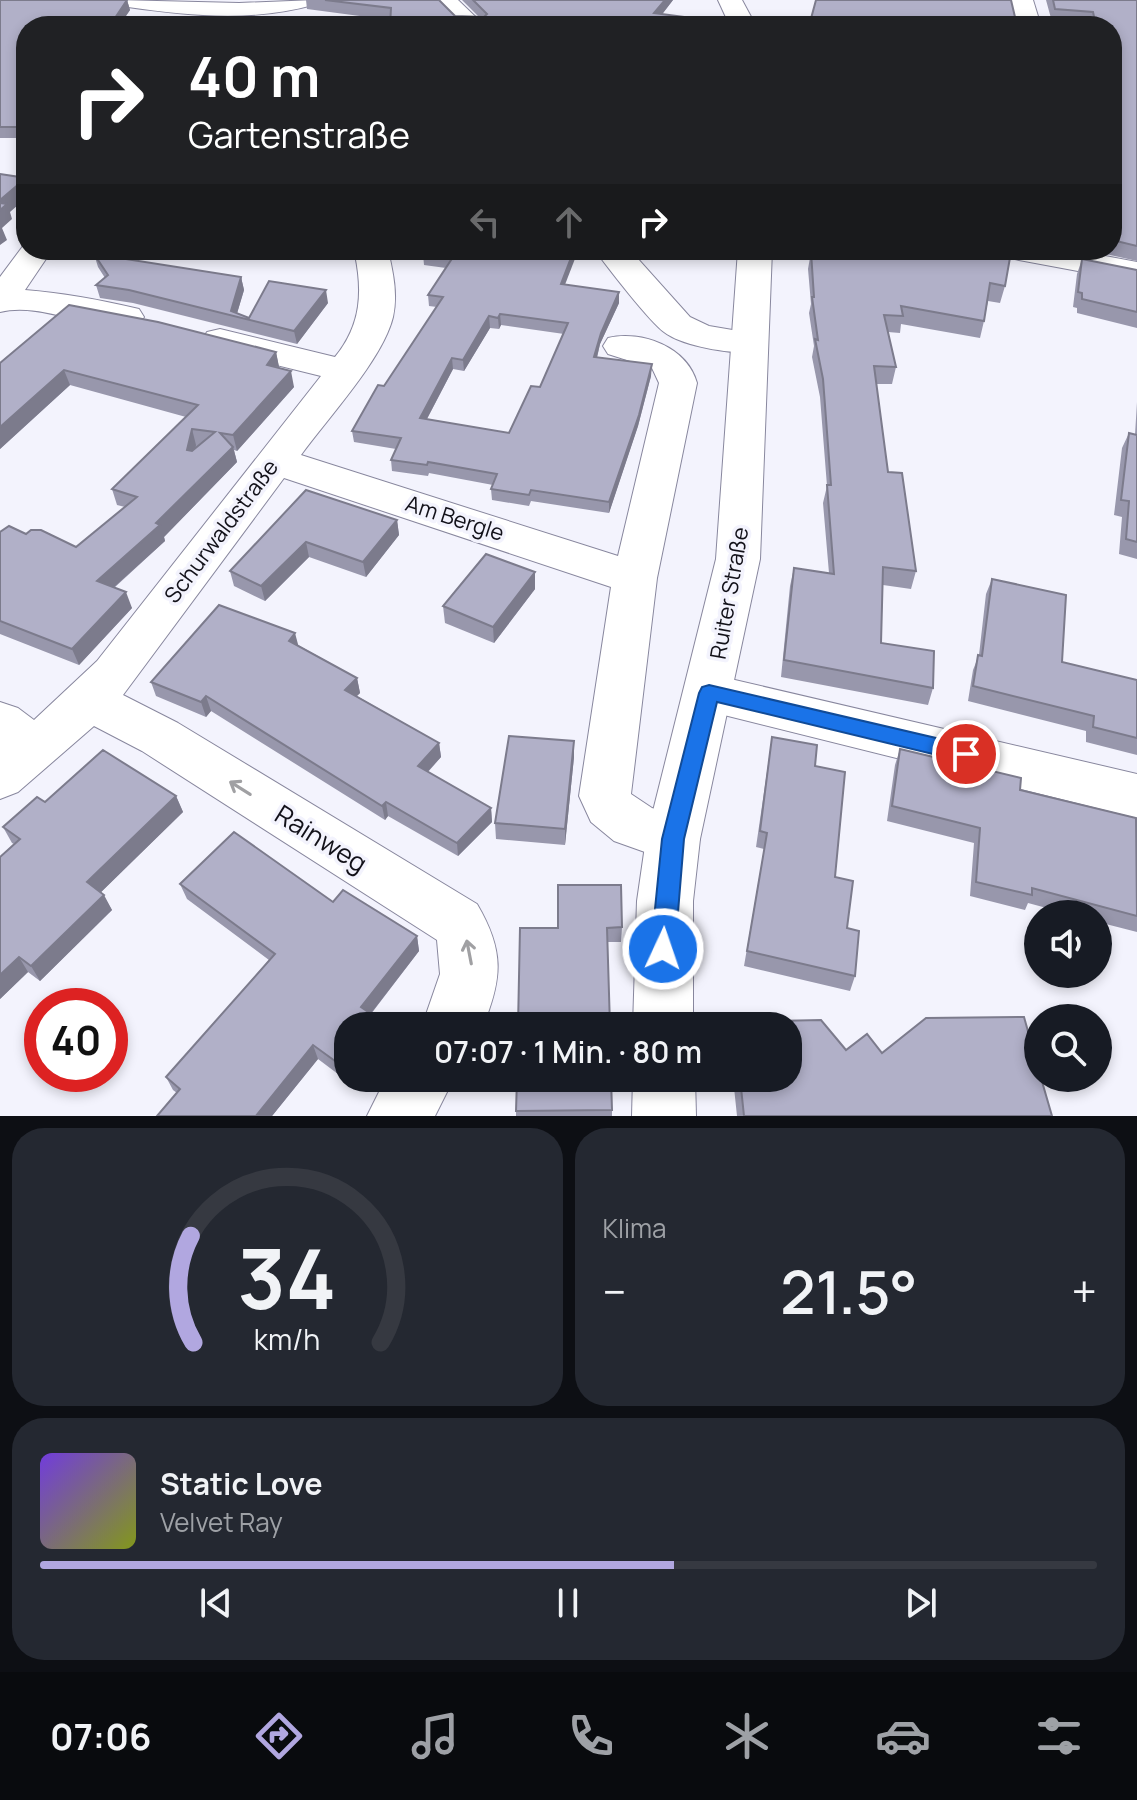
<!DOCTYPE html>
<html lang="de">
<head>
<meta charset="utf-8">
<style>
  :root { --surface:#171b24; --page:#242831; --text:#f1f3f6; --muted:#9ea1a6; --line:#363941; --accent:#b1a7e0 }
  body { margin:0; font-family:Manrope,sans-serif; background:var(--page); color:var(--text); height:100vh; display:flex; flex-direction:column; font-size:30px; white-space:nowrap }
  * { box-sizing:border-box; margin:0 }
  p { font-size:26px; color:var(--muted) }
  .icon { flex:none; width:44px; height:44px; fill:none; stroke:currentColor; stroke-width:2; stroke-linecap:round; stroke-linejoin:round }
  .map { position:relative; height:1116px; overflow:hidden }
  .sheet { display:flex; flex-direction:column; gap:12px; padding:12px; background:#0d0f14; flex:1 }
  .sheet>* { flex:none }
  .hud { position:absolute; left:16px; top:16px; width:1106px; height:244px; border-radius:32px; box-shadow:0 4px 12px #0003; background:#202124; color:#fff; overflow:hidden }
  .controls { position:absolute; left:1024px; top:900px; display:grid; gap:16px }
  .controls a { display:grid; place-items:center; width:88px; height:88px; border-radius:50%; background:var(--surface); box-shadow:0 4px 12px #0003; font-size:40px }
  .speed { position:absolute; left:24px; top:988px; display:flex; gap:16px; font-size:40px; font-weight:700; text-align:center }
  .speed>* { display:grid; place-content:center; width:104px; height:104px; border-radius:50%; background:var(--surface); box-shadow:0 4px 12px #0003; line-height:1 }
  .speed .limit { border:12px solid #d22; background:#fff; color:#111 }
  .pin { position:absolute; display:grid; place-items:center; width:68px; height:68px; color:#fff; margin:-34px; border:4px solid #fff; border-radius:50%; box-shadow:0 2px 8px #0007 }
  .me { position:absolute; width:88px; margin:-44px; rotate:3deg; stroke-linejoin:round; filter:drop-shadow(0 0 6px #0008) }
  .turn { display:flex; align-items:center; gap:28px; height:168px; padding:0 40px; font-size:36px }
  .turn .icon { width:104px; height:104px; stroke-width:2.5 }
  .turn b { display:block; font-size:56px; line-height:68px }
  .lanes { display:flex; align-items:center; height:76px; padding:0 40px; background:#0003; justify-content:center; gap:40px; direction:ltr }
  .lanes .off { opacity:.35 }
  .big { font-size:60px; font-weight:600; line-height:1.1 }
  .sheet .tile { flex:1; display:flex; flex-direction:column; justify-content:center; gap:12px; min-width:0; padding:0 28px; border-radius:32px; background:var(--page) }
  .sheet .dial { align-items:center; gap:0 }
  .dial svg { height:208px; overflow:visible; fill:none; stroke:var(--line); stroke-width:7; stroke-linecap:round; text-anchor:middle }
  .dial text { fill:var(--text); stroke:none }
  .song { display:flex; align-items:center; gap:24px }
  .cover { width:96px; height:96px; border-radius:12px; background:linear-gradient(135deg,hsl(260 70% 55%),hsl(70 70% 35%)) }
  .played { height:8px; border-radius:4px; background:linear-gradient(90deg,var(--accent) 60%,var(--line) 60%) }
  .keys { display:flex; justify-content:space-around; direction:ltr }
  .heat { display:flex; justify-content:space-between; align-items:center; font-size:44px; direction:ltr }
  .sheet .tiles { flex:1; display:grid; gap:12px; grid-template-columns:1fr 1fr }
  .tile:last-child { grid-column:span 2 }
  .trip { position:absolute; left:334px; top:1012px; width:468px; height:80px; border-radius:32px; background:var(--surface); box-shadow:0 4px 12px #0003; font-weight:600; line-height:80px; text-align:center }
  .menu { display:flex; height:128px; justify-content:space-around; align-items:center; background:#090b0e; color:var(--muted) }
  .menu .icon { width:56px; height:56px }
  .menu .active { color:var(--accent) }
  .menu b { font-size:36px; color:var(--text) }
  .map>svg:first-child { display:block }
</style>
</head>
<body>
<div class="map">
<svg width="1137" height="1116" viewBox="0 0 1137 1116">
  <rect width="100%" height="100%" fill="#f3f3fd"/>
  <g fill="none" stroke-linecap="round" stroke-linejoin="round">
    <g stroke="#88879e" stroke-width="2">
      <g id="minor">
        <path d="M116,0L239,3L316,0L313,5C250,22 192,16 128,7L119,5Z"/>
        <polygon points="432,0 458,0 485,26 458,26"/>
        <polygon points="1009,0 1033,0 1041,26 1015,26"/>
        <path d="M26,242V250H52L25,290C63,293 101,300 139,309L144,317L139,325C97,335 45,301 0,312V277Z"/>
        <path d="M354,250H388C393,272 398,294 393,317C383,359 327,419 301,455L618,556L659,383L652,368L608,354L603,346L608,338C642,330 687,347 697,383L657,578L631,794L652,808L692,822L700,839L692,856L673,862L614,841L591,822L579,796L611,587L284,478L123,695L178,723L477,904C504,950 503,977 483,1026H422L440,974L437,940L142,751L94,726L18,792L0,799V702L18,708L34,720L97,661L321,376L207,348L202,340L207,332L220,329L335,357C362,324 363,290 354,250Z"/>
        <path d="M595,250H630L690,317L709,326L762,335L767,343L762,351C739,356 683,347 664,332C649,321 608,268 595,250Z"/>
        <polygon points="1002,250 1073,250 1137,262 1137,282 1019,260 1007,257"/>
        <polygon points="709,674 1137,774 1137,818 692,707 685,693 692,679"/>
        <polygon points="386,1078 454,1078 435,1116 367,1116"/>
      </g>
    </g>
    <g stroke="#88879e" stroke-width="2">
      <g id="tertiary">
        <polygon points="718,0 742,0 756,26 730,26"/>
        <polygon points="738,250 772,250 760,559 700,839 693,901 693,1026 633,1026 637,901 646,839 716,559"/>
        <polygon points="633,1078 695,1078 696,1116 632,1116"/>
      </g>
    </g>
    <use href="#minor" fill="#fff" fill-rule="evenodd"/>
    <use href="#tertiary" fill="#fff" fill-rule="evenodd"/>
  </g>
  <g fill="#9897ac" fill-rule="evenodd">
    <polygon points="0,0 127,0 130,10 119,26 26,26 26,138 0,138"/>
    <polygon points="306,0 439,0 455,16 479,17 462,0 673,0 662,14 707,20 706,26 390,26 390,20 307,9"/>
    <polygon points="1046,0 1137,0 1137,261 1088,250 1112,250 1112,26 1090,26 1090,25 1052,22"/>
    <path d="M425,250L565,285L619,292V303L600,344L597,358L651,376L638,426L609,513L531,501L529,506L492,500L491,489L493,485L429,473L428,476L392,471L391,460L396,449L354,442L352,431L384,386L437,307L429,306L428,295L446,268L424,265L423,254ZM501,325L564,334L540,387L509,433L427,419L453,369L464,371L490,328L499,329Z"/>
    <polygon points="811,252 1005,286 1000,303 988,301 984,321 980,338 901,324 900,333 888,332 896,367 892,384 876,384 888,472 916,571 911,589 883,585 881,643 933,688 928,705 781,677 790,586 794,568 829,573 823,503 827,486 820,397 812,357 814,346 809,313 811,304 808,269"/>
    <polygon points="94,254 241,277 244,290 237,313 249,318 328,303 297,344 133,303 100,298 96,285 105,278 98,267"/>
    <polygon points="1082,259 1137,270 1137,328 1077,313 1077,308 1073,307 1077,274"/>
    <polygon points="276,352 279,367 294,387 237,451 234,450 237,462 164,537 165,541 114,588 132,608 79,665 0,634 0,532 26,534 76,547 125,507 117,505 112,489 186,417 70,385 0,449 0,363"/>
    <polygon points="1137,402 1137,559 1119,554 1122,517 1114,515 1122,448 1129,433 1135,435"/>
    <polygon points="306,490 397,520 399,535 366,577 309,557 265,601 234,586 230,571"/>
    <polygon points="535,572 535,589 494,643 445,623 443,606"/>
    <polygon points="992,579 1062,662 1137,680 1137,755 1086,742 1086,731 968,701 973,670 979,655 986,594"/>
    <polygon points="298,645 357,678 360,693 357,696 439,743 441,757 428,772 491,808 492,822 458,856 388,816 385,820 211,711 206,717 156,696 151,682"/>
    <polygon points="772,737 815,766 835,877 847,928 855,976 850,991 744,966 764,849 756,847"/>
    <polygon points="574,741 574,757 565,845 496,839 495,823"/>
    <polygon points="900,749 1020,790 1137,847 1137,932 1098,922 1098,914 1069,914 1028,903 1025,910 970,896 974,843 887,821 895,765"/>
    <polygon points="176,796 183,812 101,892 112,910 40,981 28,972 0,999 14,844 12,843 3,827 45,802"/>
    <polygon points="180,884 333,902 417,936 419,951 371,1014 383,1022 383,1026 348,1026 348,1078 354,1078 350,1083 318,1059 272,1116 157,1116 177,1093 173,1090 166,1077 269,960 187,899"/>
    <polygon points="622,927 621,942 607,942 520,928"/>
    <polygon points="1024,1017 1038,1067 1038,1078 1041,1078 1052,1116 737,1116 733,1078 788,1078 788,1026 733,1026 734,1022 821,1020 846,1050 867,1034 882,1053 926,1018"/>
    <polygon points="612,1110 612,1116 516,1116 516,1111"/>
  </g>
  <g fill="#7c7b8c">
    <polygon points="127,0 130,10 119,26 107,26"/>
    <polygon points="665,0 673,0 654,25 654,13"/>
    <polygon points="26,178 26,198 10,212 12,219 2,228 7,240 0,245 0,200"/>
    <polygon points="230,250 256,250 256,251 231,255"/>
    <polygon points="574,250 578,250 578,251 561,295 561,284"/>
    <polygon points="241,277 244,290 236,317 231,311"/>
    <polygon points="326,290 328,303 297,344 294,331"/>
    <polygon points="619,292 619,303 600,344 594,369 594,357 601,333"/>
    <polygon points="500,314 501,325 499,329 498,318"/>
    <polygon points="489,316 490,328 464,371 463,360"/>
    <polygon points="276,352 279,367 267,365"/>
    <polygon points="452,358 453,369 421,430 420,418"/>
    <polygon points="652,364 651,376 638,426 609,513 609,502"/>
    <polygon points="64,370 70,385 0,449 0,427"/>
    <polygon points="291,371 294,387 237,451 233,435"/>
    <polygon points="192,429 196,445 192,466 187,450"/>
    <polygon points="233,447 237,462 164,537 165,541 103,597 97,581"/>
    <polygon points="397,520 399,535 366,577 363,562"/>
    <polygon points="306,542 309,557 265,601 261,586"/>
    <polygon points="535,572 535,589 494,643 493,627"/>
    <polygon points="126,592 132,608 79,665 72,649"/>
    <polygon points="295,633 299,648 289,641"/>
    <polygon points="357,678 360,693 348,704 345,690"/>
    <polygon points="206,696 211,711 206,717 201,702"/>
    <polygon points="574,741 574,757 565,845 565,829"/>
    <polygon points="439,743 441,757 420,780 418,766"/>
    <polygon points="176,796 183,812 95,898 87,882"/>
    <polygon points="386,802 388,816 385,820 382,806"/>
    <polygon points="491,808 492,822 458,856 457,843"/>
    <polygon points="104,895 112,910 40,981 31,966"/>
    <polygon points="417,936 419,951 365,1021 361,1007"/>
    <polygon points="19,957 28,972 0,999 0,975"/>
    <polygon points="313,1045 318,1059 272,1116 256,1116"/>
  </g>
  <g fill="#b1b0c8" stroke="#7c7b8c" stroke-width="2" fill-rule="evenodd">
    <polygon points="0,0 127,0 113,21 107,26 26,26 26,127 0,127"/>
    <polygon points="325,0 439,0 455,16 484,17 487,14 473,0 665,0 654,13 707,20 702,26 390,26 391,8"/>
    <polygon points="816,0 1011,0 1015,17 1019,19 1018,26 809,26"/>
    <polygon points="1053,0 1137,0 1137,246 1112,240 1112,26 1096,26 1093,12 1055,9"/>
    <polygon points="0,174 26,178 0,200"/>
    <polygon points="0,203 7,204 0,210"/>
    <path d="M425,250H574L561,284L619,292L601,333L594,357L652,364L639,415L609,502L531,490L529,495L491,489L497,474L428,462L427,465L391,460L401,438L352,431L378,385L384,386L443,297L428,295L453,257L423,254ZM500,314L568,323L540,387L531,386L509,433L420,418L452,358L463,360L489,316L498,318Z"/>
    <polygon points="827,250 901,250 901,252 902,250 995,250 1011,252 1005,286 990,283 984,321 901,306 903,316 884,315 896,367 874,366 888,472 902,473 916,571 883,567 881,643 934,651 933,688 784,660 794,568 834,574 827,485 831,485 823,379 815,339 818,340 812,297 814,297 811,252 826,254"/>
    <polygon points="94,254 241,277 231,311 249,318 269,281 326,290 294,331 129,290 96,285 108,275"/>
    <polygon points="1082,259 1137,270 1137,312 1082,299 1082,293 1078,292"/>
    <path d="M69,305L158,322L276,352L267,365L291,371L233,435L220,433L233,447L156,523L160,525L97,581L126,592L72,649L0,621V532L9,526L26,534L31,530H41L76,547L137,497L112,489L198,405L64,370L0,427V363ZM192,429L215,432L192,451L187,450Z"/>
    <polygon points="1129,433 1137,435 1137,542 1126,539 1129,501 1121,500"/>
    <polygon points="306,490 397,520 363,562 306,542 261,586 230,571"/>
    <polygon points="486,554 535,572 493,627 443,606"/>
    <polygon points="992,579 1066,595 1062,662 1137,680 1137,738 1093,727 1094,716 973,686 978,655 982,656"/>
    <polygon points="219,605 295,633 289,641 357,678 345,690 439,743 418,766 491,808 457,843 386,802 382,806 206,696 201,702 151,682"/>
    <polygon points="509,736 574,741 565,829 495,823"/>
    <polygon points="772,737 817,745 815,766 845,772 835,877 853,881 847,928 859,931 855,976 747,951 767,833 760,831"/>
    <polygon points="900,749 1021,778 1020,790 1136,818 1137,916 1032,888 1032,895 976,882 980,828 892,806"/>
    <polygon points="103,750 176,796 87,882 104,895 31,966 19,957 0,975 0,857 20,839 3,827 37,797 45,802"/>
    <polygon points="234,832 333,902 343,890 417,936 361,1007 383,1022 380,1026 348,1026 348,1067 346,1069 313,1045 256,1116 157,1116 180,1089 166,1077 275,954 180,884"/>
    <polygon points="558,885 621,885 622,927 607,928 610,1026 518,1026 520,928 558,928"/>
    <polygon points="1024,1017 1038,1067 1038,1078 1041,1078 1052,1116 744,1116 740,1078 788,1078 788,1026 735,1026 734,1022 821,1020 846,1050 867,1034 882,1053 926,1018"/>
    <polygon points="517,1078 611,1078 612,1110 516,1111"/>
  </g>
  <defs><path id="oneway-shaft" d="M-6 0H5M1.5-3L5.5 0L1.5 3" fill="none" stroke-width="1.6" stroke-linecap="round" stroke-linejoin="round" transform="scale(2)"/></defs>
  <g stroke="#a0a0a3">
    <use href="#oneway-shaft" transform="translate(240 788) rotate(-148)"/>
    <use href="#oneway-shaft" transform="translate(469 952) rotate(-101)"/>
  </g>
  <polygon fill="#1a73e8" stroke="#114b97" stroke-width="2" points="709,685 966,745 973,748 976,754 973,760 966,762 717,702 684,839 675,949 671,956 663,960 654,956 651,949 662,839 699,693 702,687"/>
  <g text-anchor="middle" stroke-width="7" stroke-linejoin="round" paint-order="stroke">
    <g font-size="22" fill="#121119" stroke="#f3f3fd">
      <text transform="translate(455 518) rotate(18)" y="8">Am Bergle</text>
      <text transform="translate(221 531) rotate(-53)" y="8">Schurwaldstraße</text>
      <text transform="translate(729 593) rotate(-80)" y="8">Ruiter Straße</text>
    </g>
    <g font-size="26" fill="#121119" stroke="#f3f3fd">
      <text transform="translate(321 839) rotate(32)" y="9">Rainweg</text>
    </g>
  </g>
</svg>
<div class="controls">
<a><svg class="icon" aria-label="sound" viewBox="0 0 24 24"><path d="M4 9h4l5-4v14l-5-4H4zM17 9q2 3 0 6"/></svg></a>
<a><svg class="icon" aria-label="search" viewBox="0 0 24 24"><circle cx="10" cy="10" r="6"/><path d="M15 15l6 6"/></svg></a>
</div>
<div class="speed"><div class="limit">40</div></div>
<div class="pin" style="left:966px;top:754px;background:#d93025"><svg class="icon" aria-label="arrive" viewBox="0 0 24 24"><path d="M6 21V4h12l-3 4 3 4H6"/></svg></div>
<svg class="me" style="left:663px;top:949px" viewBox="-20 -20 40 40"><circle r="17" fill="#1a73e8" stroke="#fff" stroke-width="3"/><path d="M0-11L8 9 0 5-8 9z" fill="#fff"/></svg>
<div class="trip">07:07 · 1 Min. · 80 m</div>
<div class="hud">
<div class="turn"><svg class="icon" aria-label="right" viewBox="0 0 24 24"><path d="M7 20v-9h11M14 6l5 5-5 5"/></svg><div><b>40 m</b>Gartenstraße</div></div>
<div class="lanes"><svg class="icon off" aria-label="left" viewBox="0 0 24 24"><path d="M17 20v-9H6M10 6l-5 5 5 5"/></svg><svg class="icon off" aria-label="ahead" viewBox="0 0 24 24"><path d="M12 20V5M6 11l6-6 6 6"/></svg><svg class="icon" aria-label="right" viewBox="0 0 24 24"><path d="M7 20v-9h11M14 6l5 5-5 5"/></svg></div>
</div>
</div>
<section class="sheet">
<div class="tiles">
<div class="tile dial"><svg viewBox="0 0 100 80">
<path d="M14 69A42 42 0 1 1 86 69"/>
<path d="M14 69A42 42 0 0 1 13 28" stroke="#b1a7e0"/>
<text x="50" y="56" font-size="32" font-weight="700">34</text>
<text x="50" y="72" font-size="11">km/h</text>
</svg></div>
<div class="tile"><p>Klima</p>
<div class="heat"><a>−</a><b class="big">21.5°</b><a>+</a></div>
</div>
<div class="tile">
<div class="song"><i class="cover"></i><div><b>Static Love</b><p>Velvet Ray</p></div></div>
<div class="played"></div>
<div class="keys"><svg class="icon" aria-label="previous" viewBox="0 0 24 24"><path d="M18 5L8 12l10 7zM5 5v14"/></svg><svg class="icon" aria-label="pause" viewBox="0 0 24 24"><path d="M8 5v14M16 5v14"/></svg><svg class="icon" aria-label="next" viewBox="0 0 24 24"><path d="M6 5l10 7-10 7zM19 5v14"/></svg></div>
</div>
</div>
</section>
<nav class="menu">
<b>07:06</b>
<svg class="icon active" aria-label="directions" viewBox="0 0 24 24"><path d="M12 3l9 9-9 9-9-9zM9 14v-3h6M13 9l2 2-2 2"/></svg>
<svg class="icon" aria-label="music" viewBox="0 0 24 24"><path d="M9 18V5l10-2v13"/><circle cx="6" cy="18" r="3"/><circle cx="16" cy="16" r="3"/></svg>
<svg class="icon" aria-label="phone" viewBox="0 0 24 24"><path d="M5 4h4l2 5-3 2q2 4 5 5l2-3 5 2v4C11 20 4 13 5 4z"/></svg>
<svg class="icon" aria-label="climate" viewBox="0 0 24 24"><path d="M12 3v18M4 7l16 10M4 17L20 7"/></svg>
<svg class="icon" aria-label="car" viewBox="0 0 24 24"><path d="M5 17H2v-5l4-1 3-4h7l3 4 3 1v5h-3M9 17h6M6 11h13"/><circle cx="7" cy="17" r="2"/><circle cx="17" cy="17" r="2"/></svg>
<svg class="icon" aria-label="filters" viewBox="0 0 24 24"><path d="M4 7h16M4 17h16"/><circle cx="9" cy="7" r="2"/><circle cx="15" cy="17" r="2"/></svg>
</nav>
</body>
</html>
